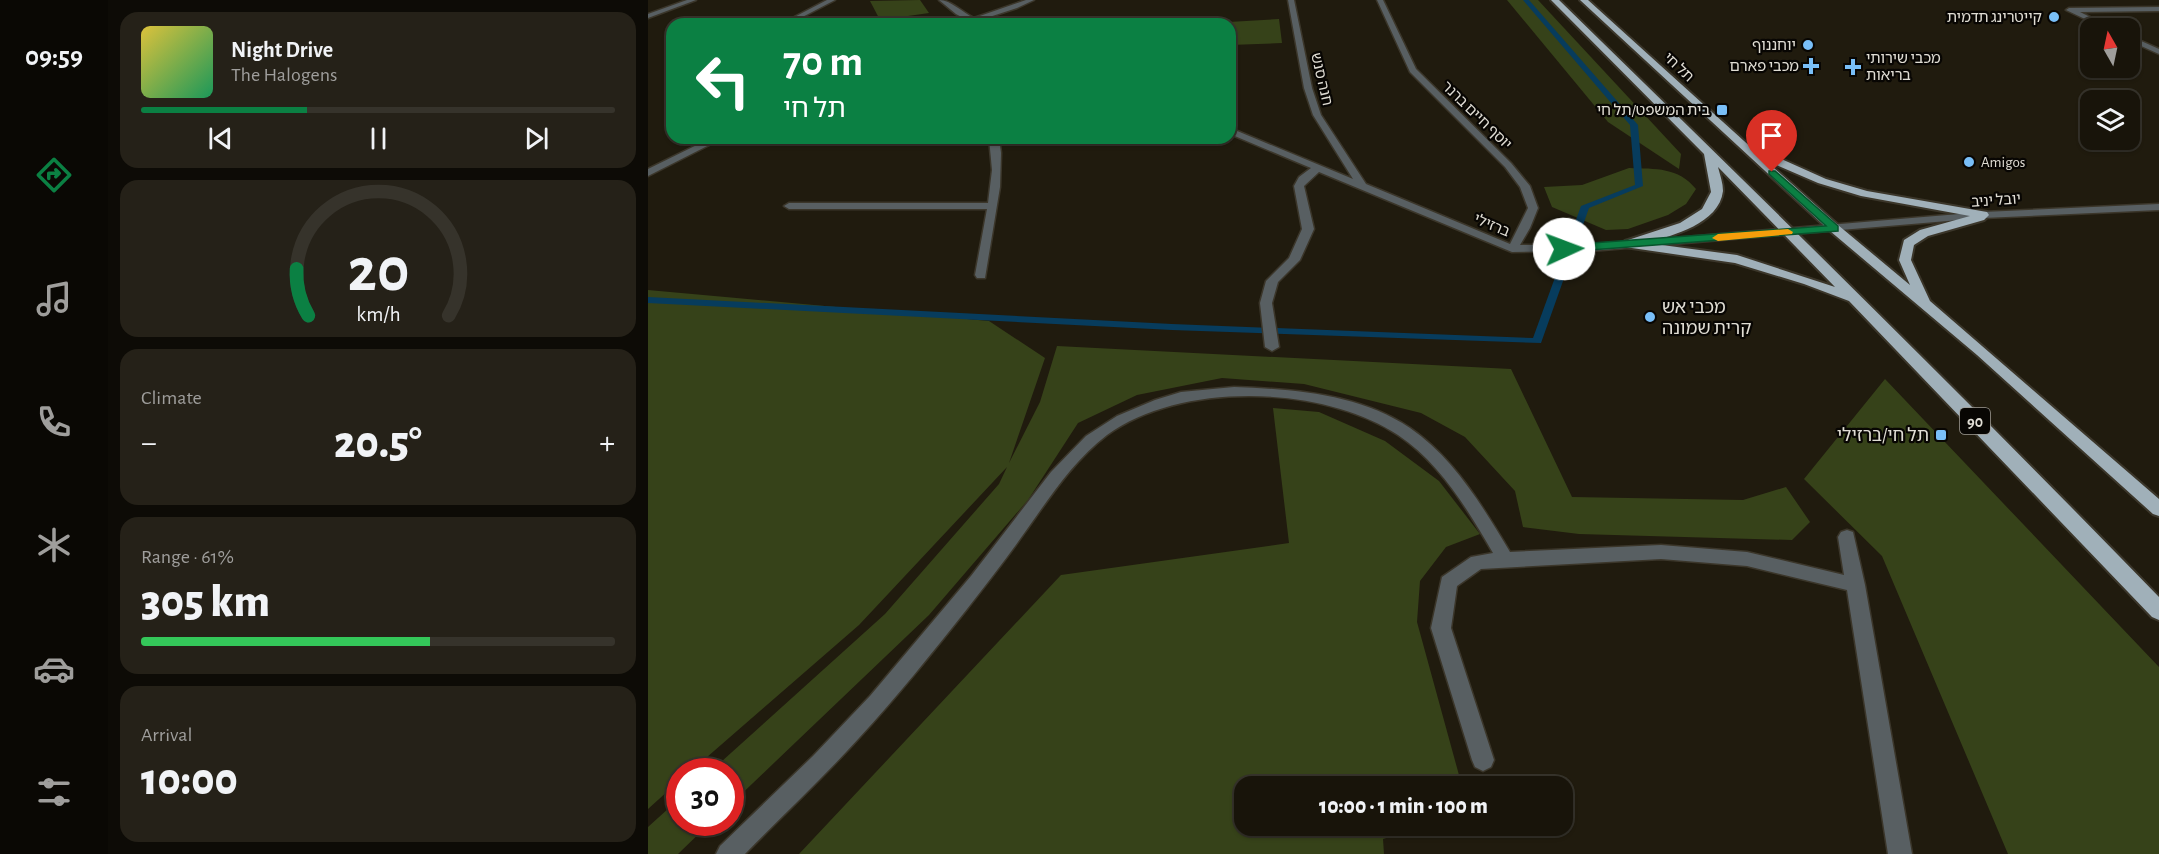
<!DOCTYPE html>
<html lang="en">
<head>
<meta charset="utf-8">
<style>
  :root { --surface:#18140a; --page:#252118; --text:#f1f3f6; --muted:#9f9e9c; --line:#36332b; --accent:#0b8043 }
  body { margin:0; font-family:"Alegreya Sans","Noto Sans Hebrew",sans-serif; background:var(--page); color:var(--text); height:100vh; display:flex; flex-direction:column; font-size:22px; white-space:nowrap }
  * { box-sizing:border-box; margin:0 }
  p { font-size:20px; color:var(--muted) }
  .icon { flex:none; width:33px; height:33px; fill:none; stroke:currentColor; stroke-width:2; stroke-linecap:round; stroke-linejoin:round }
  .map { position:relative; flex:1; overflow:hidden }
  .side { display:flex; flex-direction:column; gap:12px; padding:12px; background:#0d0b06; width:540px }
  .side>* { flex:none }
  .banner { position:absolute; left:18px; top:18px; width:570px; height:126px; border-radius:18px; box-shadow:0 2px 4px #0004,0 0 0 2px var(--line); background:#0b8043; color:#fff; overflow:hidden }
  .needle { width:39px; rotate:351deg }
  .fabs { position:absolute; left:1432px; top:18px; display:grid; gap:12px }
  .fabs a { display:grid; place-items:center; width:60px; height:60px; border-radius:12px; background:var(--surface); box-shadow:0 2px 4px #0004,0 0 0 2px var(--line); font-size:30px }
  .speed { position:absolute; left:18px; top:758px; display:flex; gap:12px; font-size:30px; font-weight:700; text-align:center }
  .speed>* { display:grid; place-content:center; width:78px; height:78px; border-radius:50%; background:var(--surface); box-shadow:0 2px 4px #0004,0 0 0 2px var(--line); line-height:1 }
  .speed .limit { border:9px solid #d22; background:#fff; color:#111 }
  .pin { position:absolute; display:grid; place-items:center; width:51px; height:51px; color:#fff; margin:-62px -26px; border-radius:50% 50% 50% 0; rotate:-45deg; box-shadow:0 0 6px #0007 }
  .pin .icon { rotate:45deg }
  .me { position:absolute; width:66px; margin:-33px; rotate:88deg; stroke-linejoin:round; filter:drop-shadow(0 0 4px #0008) }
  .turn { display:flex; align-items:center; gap:21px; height:126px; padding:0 18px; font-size:27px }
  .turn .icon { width:78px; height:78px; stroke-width:2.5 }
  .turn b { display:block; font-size:42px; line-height:51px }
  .big { font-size:45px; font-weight:800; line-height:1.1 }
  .side .card { flex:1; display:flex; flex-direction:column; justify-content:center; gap:9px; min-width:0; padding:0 21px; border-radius:18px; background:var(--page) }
  .side .dial { align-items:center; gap:0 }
  .dial svg { height:156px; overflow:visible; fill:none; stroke:var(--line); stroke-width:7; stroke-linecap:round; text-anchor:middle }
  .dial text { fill:var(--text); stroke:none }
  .song { display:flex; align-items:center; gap:18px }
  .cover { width:72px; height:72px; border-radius:9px; background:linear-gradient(135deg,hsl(50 70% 55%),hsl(150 70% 35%)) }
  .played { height:6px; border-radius:3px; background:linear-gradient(90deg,var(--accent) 35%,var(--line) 35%) }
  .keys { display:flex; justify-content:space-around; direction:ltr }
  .heat { display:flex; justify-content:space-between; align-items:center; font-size:33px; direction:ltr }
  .charge { height:9px; border-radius:4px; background:linear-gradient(90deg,#34c759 61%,var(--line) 0) }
  .trip { position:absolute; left:586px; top:776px; width:339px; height:60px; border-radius:18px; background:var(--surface); box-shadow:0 2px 4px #0004,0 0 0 2px var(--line); font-weight:800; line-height:60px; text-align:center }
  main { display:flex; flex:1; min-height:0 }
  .menu { display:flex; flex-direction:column; width:108px; justify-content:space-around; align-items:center; background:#0a0804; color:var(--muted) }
  .menu .icon { width:42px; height:42px }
  .menu .on { color:var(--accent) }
  .menu b { font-size:27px; color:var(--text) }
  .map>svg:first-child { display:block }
</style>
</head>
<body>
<main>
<nav class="menu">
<b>09:59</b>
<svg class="icon on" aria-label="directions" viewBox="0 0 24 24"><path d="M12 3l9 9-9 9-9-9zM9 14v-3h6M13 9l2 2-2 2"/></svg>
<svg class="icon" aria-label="music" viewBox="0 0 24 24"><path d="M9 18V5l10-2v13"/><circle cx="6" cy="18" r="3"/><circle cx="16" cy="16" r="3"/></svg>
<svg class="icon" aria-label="phone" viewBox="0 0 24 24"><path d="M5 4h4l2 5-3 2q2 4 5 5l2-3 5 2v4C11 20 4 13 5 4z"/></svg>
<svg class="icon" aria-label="climate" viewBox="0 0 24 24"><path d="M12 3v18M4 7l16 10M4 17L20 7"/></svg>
<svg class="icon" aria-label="car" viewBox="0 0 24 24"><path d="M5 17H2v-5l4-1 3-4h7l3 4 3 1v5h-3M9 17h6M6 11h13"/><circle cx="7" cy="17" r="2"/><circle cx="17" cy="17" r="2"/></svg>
<svg class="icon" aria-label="filters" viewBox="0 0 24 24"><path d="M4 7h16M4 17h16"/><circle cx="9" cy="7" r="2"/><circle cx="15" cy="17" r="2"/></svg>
</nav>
<section class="side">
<div class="card">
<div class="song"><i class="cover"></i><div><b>Night Drive</b><p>The Halogens</p></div></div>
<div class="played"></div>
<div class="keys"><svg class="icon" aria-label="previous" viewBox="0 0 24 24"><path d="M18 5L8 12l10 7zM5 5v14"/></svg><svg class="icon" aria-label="pause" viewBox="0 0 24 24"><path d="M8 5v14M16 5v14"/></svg><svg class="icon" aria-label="next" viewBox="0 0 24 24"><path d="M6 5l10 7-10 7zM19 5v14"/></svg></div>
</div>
<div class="card dial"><svg viewBox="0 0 100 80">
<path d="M14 69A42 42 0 1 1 86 69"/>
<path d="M14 69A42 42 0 0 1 8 45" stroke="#0b8043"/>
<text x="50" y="56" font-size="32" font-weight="700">20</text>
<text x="50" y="72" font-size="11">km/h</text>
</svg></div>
<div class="card"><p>Climate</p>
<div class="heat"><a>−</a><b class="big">20.5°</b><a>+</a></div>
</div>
<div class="card"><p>Range · 61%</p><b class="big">305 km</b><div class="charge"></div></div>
<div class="card"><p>Arrival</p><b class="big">10:00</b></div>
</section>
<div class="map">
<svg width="1511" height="854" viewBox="0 0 1511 854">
  <rect width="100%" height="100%" fill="#201b0e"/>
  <g fill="#364219">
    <polygon points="272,0 281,13 232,20 222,1"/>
    <polygon points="859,0 890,0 1033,154 1031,169 960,122"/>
    <polygon points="631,19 634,43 582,45 582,24 546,24"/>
    <path d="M981,168C1008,169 1030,167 1048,189L1038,204L1020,215L980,229L958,230L904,207L896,187L934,185Z"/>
    <polygon points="0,290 341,321 397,358 361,463 392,402 409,346 863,369 924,497 1095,500 1138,487 1162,522 1144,540 931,534 875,527 867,491 817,437 773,413 656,384 574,378 489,395 430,423 380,500 281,615 83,804 82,771 63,771 237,614 351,484 359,467 211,625 43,771 32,771 31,781 0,809"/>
    <polygon points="1237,379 1511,667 1511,854 1360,854 1234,556 1156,479"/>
    <polygon points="625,408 671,412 737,441 791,481 832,534 798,547 772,581 769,622 814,786 597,786 597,825 783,825 735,839 736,854 151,854 413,575 641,543"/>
    <polygon points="31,799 32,822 63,822 30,854 0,854 0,827"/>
  </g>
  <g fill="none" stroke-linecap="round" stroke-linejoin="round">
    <polygon fill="#073c5d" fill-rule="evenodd" points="875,0 881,0 990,125 995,186 941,208 893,343 524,330 0,303 0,297 524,324 885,338 933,206 987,185 982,125"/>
    <g stroke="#3b362a" stroke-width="3">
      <g id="minor">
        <polygon points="179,0 187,0 141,24 133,24"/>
        <path d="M291,0C303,0 315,13 326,18L378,0H386L369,8L332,20L333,22L310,24L319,20L308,14Z"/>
        <polygon points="640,0 646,0 664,88 673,115 718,184 862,244 880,208 872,187 857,167 762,72 729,0 735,0 768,69 863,163 882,186 890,208 882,228 872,245 943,245 1335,212 1511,204 1511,210 1335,218 943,251 864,252 671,172 656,186 666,229 652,260 630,282 624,303 631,347 624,351 617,347 612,303 618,281 641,258 654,229 646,186 651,177 663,168 582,134 582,128 705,179 665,115 656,88"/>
        <polygon points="1511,7 1511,11 1432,12 1464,28 1456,28 1418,10 1421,8"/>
        <polygon points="1482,36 1511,49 1511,54 1482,41"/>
        <polygon points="63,138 75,138 0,176 0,169"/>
        <polygon points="341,138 351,138 353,153 352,187 337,278 329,278 327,275 339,209 141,209 136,206 141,203 340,203 344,170"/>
        <path d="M586,387C645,389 712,394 762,428C806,458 835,507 862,552L1013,545L1099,552L1196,575L1190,537L1193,532L1199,530L1205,532L1217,585L1264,854H1240L1199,590L1099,566L1013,559L833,569L809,586L803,628L846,760L843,767L835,771L827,767L824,760L783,628L794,577L823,557L845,553C820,510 792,463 750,435C675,385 533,381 459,435C425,461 402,497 377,532C359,558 339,583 319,609C284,653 249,697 211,738C175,778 135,815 97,854H68L72,846L165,756L222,696L323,576L403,472L438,436L469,416L507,400L533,392Z"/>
      </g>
    </g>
    <g stroke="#3b362a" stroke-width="3">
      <polygon id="tertiary" points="39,0 48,0 0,18 0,14"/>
    </g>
    <g stroke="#3b362a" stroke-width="4">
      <g id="trunk">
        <path d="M903,0H911C1113,197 1315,395 1511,597V620L1504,617L1201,301L1156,284L1087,263L977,247L975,244L977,241L1032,223L1054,209L1063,192L1056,154ZM1070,167L1187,287L1089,255L999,243C1025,235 1071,224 1075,191C1075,183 1072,175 1070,167Z"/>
        <path d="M932,0H940L1106,150H1113L1178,179L1219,191L1339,212L1341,215L1336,220L1280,236L1266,245L1263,260L1282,301L1511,499V516L1505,514L1329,355L1182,231ZM1117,160L1170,183L1213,196L1322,216L1272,230L1256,240L1251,260L1262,285L1190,225Z"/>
      </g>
    </g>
    <use href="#minor" fill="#585f62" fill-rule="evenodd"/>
    <use href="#tertiary" fill="#585f62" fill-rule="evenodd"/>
    <use href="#trunk" fill="#a0b0b9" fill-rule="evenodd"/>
  </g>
  <polygon fill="#0b8043" stroke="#07532c" stroke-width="1.5" points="1121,171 1127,171 1190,226 1190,231 916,252 911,249 916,245 1178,226 1121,174"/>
  <polygon fill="#f59e0b" points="1140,229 1145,232 1144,234 1070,241 1064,238 1070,234"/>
  <g fill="#79bff8" stroke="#080603" stroke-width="2">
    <circle cx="1406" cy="17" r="6"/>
    <circle cx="1160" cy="45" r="6"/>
    <path d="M1160 57h6v6h6v6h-6v6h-6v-6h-6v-6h6z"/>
    <path d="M1202 58h6v6h6v6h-6v6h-6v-6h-6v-6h6z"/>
    <rect x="1068" y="104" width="12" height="12" rx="3"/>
    <circle cx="1321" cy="162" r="6"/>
    <circle cx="1002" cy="317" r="6"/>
    <rect x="1287" y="429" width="12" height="12" rx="3"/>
  </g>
  <g text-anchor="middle" stroke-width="4.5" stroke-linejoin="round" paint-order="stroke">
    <g font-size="15" fill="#e0ddd4" stroke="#080603" text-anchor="end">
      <text x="1394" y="22">קייטרינג תדמית</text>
      <text x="1148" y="50">יוחננוף</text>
      <text x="1218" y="63" text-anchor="start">מכבי שירותי<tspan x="1218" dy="17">בריאות</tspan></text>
      <text x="1151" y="71">מכבי פארם</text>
      <text x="1062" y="115">בית המשפט/תל חי</text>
      <text x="1333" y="167" text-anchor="start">Amigos</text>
    </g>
    <g font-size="15" fill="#e0ddd4" stroke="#080603">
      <text transform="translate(1031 67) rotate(43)" y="5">תל חי</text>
      <text transform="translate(674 79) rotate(77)" y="5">חנה סנש</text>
      <text transform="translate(829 115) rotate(44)" y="5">יוסף חיים ברנר</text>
      <text transform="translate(1348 200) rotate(-4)" y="5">יובל יניב</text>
      <text transform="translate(844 225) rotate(23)" y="5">ברזילי</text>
    </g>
    <rect fill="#080603" stroke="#9f9c95" stroke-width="1.5" x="1312" y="408" width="30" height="26" rx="4.5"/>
    <g font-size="16" font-weight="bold" fill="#e0ddd4">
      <text x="1327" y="427">90</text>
    </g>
    <g font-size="18" fill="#e0ddd4" stroke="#080603" text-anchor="start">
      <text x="1014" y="313">מכבי אש<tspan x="1014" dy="21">קרית שמונה</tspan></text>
      <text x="1281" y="441" text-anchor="end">תל חי/ברזילי</text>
    </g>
  </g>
</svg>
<div class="fabs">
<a><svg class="needle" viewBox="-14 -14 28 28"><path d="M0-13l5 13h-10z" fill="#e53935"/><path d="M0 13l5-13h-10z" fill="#9f9e9c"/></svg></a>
<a><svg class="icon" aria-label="layers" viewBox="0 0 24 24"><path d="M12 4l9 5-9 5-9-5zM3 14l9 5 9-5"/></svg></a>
</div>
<div class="speed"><div class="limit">30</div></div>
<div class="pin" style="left:1124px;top:172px;background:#d93025"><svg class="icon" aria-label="arrive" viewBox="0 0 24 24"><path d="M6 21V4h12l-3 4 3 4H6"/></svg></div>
<svg class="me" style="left:916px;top:249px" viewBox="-20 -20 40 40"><circle r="19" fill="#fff"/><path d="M0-13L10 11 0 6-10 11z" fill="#0b8043"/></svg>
<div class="trip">10:00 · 1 min · 100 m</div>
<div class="banner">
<div class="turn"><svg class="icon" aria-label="left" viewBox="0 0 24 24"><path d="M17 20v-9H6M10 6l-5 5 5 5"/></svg><div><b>70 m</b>תל חי</div></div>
</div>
</div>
</main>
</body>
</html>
